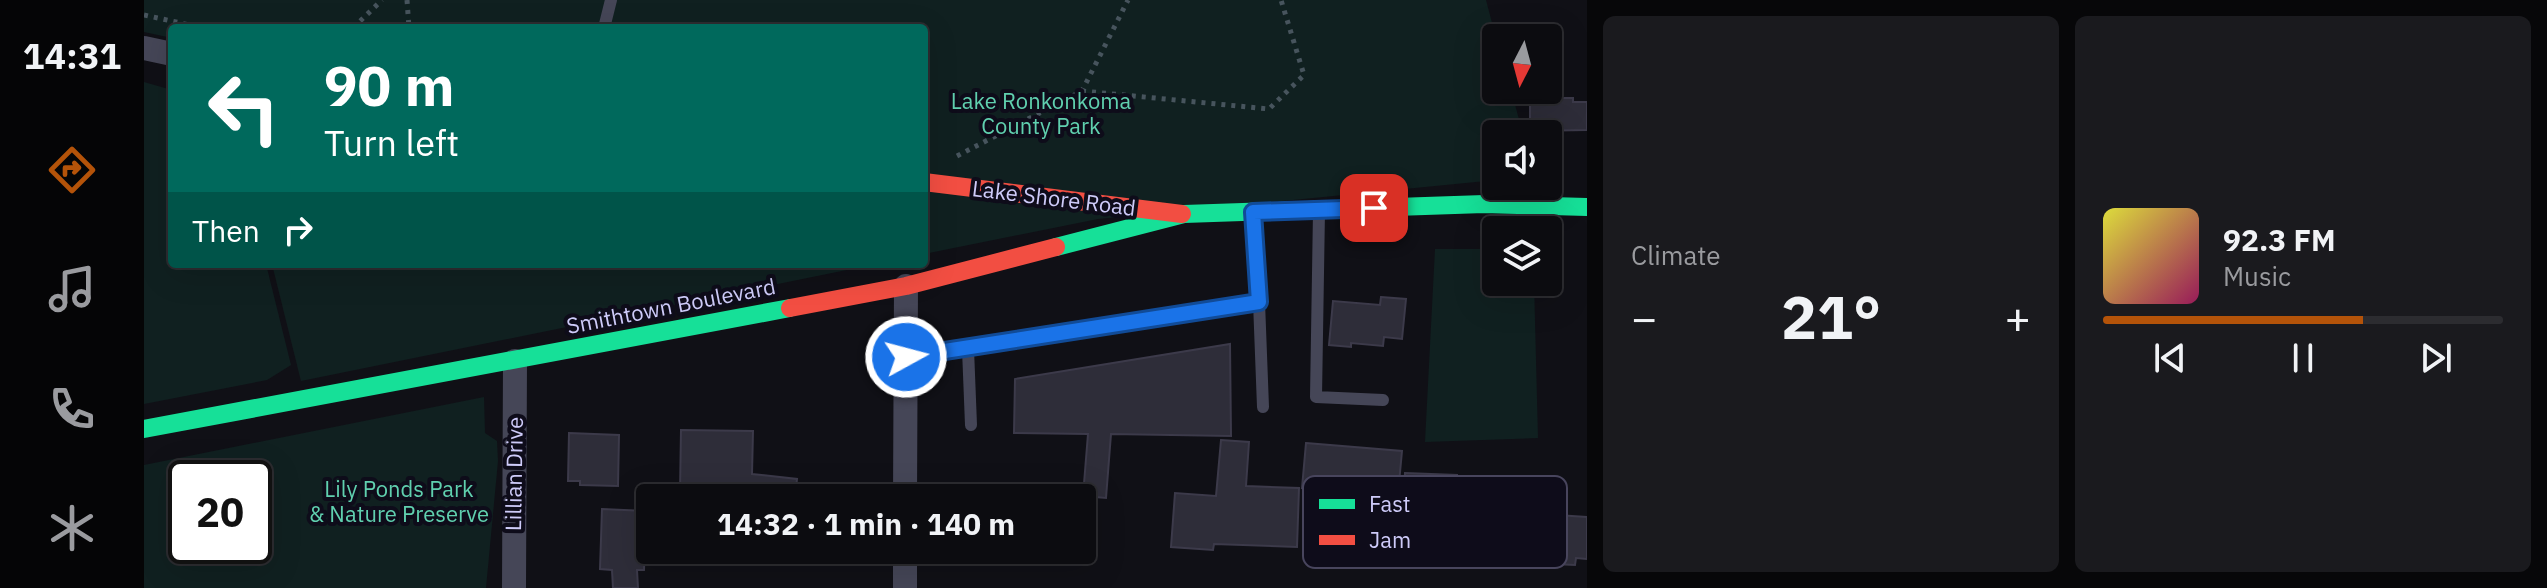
<!DOCTYPE html>
<html lang="en">
<head>
<meta charset="utf-8">
<style>
  :root { --surface:#0c0c10; --page:#1a1a1e; --text:#f1f3f6; --muted:#9a9b9f; --line:#2c2c30; --accent:#b45309 }
  body { margin:0; font-family:"IBM Plex Sans",sans-serif; background:var(--page); color:var(--text); height:100vh; display:flex; flex-direction:column; font-size:30px; white-space:nowrap }
  * { box-sizing:border-box; margin:0 }
  p { font-size:26px; color:var(--muted) }
  .icon { flex:none; width:44px; height:44px; fill:none; stroke:currentColor; stroke-width:2; stroke-linecap:round; stroke-linejoin:round }
  .map { position:relative; flex:1; overflow:hidden }
  .drawer { display:flex; flex-direction:column; gap:16px; padding:16px; background:#070709; width:960px }
  .drawer>* { flex:none }
  .banner { position:absolute; left:24px; top:24px; width:760px; height:244px; border-radius:8px; box-shadow:0 8px 32px #0002,0 0 0 2px var(--line); background:#00695c; color:#fff; overflow:hidden }
  .needle { width:52px; rotate:186deg }
  .tools { position:absolute; left:1338px; top:24px; display:grid; gap:16px }
  .tools a { display:grid; place-items:center; width:80px; height:80px; border-radius:8px; background:var(--surface); box-shadow:0 8px 32px #0002,0 0 0 2px var(--line); font-size:40px }
  .speed { position:absolute; left:24px; top:460px; display:flex; gap:16px; font-size:40px; font-weight:700; text-align:center }
  .speed>* { display:grid; place-content:center; width:104px; height:104px; border-radius:50%; background:var(--surface); box-shadow:0 8px 32px #0002,0 0 0 2px var(--line); line-height:1 }
  .speed .limit { border:4px solid #111; border-radius:12px; background:#fff; color:#111 }
  .pin { position:absolute; display:grid; place-items:center; width:68px; height:68px; color:#fff; margin:-34px; border-radius:16px; box-shadow:0 4px 12px #0006 }
  .me { position:absolute; width:88px; margin:-44px; rotate:83deg; stroke-linejoin:round; filter:drop-shadow(0 0 6px #0008) }
  .turn { display:flex; align-items:center; gap:28px; height:168px; padding:0 24px; font-size:36px }
  .turn .icon { width:104px; height:104px; stroke-width:2.5 }
  .turn b { display:block; font-size:56px; line-height:68px }
  .then { display:flex; align-items:center; height:76px; padding:0 24px; background:#0003; gap:16px; font-size:30px }
  .big { font-size:60px; font-weight:800; line-height:1.1 }
  .drawer .tile { flex:1; display:flex; flex-direction:column; justify-content:center; gap:12px; min-width:0; padding:0 28px; border-radius:12px; background:var(--page) }
  .song { display:flex; align-items:center; gap:24px }
  .cover { width:96px; height:96px; border-radius:12px; background:linear-gradient(135deg,hsl(60 70% 55%),hsl(330 70% 35%)) }
  .played { height:8px; border-radius:4px; background:linear-gradient(90deg,var(--accent) 65%,var(--line) 65%) }
  .keys { display:flex; justify-content:space-around; direction:ltr }
  .heat { display:flex; justify-content:space-between; align-items:center; font-size:44px; direction:ltr }
  .drawer .tiles { flex:1; display:grid; gap:16px; grid-template-columns:repeat(2,1fr) }
  .trip { position:absolute; left:492px; top:484px; width:460px; height:80px; border-radius:8px; background:var(--surface); box-shadow:0 8px 32px #0002,0 0 0 2px var(--line); font-weight:800; line-height:80px; text-align:center }
  main { display:flex; flex:1; min-height:0 }
  .tabs { display:flex; flex-direction:column; width:144px; justify-content:space-around; align-items:center; background:#050506; color:var(--muted) }
  .tabs .icon { width:56px; height:56px }
  .tabs .selected { color:var(--accent) }
  .tabs b { font-size:36px; color:var(--text) }
  .map>svg:first-child { display:block }
</style>
</head>
<body>
<main>
<nav class="tabs">
<b>14:31</b>
<svg class="icon selected" aria-label="directions" viewBox="0 0 24 24"><path d="M12 3l9 9-9 9-9-9zM9 14v-3h6M13 9l2 2-2 2"/></svg>
<svg class="icon" aria-label="music" viewBox="0 0 24 24"><path d="M9 18V5l10-2v13"/><circle cx="6" cy="18" r="3"/><circle cx="16" cy="16" r="3"/></svg>
<svg class="icon" aria-label="phone" viewBox="0 0 24 24"><path d="M5 4h4l2 5-3 2q2 4 5 5l2-3 5 2v4C11 20 4 13 5 4z"/></svg>
<svg class="icon" aria-label="climate" viewBox="0 0 24 24"><path d="M12 3v18M4 7l16 10M4 17L20 7"/></svg>
</nav>
<div class="map">
<svg width="1443" height="588" viewBox="0 0 1443 588">
  <rect width="100%" height="100%" fill="#101016"/>
  <g fill="#102020" fill-rule="evenodd">
    <polygon points="0,0 1342,0 1352,38 1352,90 1367,90 1379,134 1352,134 1352,180 954,219 780,254 780,28 28,28 28,38 0,32"/>
    <polygon points="0,82 28,90 28,264 122,264 147,365 123,380 0,404"/>
    <polygon points="1291,249 1352,249 1352,282 1390,282 1394,438 1281,442"/>
    <polygon points="128,264 732,264 157,381"/>
    <path d="M340,397L341,433L353,441L354,461L342,588H0V465ZM110,478V546H42V478Z"/>
  </g>
  <g fill="#2e2d39" stroke="#3c3a4a" stroke-width="2">
    <polygon points="1386,98 1429,98 1429,102 1443,102 1443,130 1386,131"/>
    <polygon points="1237,297 1262,299 1258,339 1240,337 1239,346 1207,343 1207,347 1185,345 1189,301 1236,305"/>
    <polygon points="1086,344 1087,436 967,434 962,498 939,496 944,434 870,433 871,379"/>
    <polygon points="537,430 609,431 608,474 653,479 651,498 570,498 536,492"/>
    <polygon points="425,433 475,435 474,486 436,485 436,481 424,481"/>
    <polygon points="1077,440 1105,442 1102,486 1155,488 1153,547 1070,544 1069,550 1027,547 1031,493 1072,496"/>
    <polygon points="1162,443 1258,451 1255,483 1208,479 1207,488 1194,487 1193,491 1158,488"/>
    <polygon points="1261,473 1313,475 1313,479 1332,480 1330,528 1315,528 1315,538 1276,536 1276,533 1259,532"/>
    <polygon points="458,509 502,511 500,570 493,570 494,588 469,588 468,570 456,569"/>
    <polygon points="1413,515 1443,517 1443,559 1432,558 1431,565 1410,564"/>
  </g>
  <g fill="none" stroke-linecap="round" stroke-linejoin="round">
    <g stroke="#47545d" stroke-width="5" stroke-dasharray="4 6" stroke-linecap="butt">
      <polyline points="263,0 265,28"/>
      <polyline points="0,15 59,28"/>
      <polyline points="209,28 238,0"/>
      <polyline points="938,91 1125,109 1160,75 1137,0"/>
      <polyline points="813,156 938,91 984,0"/>
    </g>
    <g stroke="#454657" stroke-width="12">
      <polyline points="460,28 467,0"/>
      <polyline points="1175,211 1172,397 1239,400"/>
      <polyline points="1115,302 1119,407"/>
      <polyline points="824,349 827,425"/>
      <polyline points="762,357 1115,302 1109,215"/>
    </g>
    <g stroke="#454657" stroke-width="24">
      <polyline points="0,48 28,54"/>
      <polyline points="761,498 762,286"/>
      <polyline points="370,588 371,361"/>
      <polyline points="761,588 761,550"/>
    </g>
    <g stroke="#16e098" stroke-width="18">
      <polyline points="912,247 1040,214 1340,204 1443,207"/>
      <polyline points="0,429 646,308"/>
    </g>
    <g stroke="#f24e42" stroke-width="18">
      <polyline points="780,182 1038,214"/>
      <polyline points="646,308 762,286 912,247"/>
    </g>
  </g>
  <g fill="none" stroke-linecap="round" stroke-linejoin="round">
    <g stroke="#114b97" stroke-width="20">
      <polyline id="route" points="762,357 1115,302 1109,212 1230,208"/>
    </g>
    <use href="#route" stroke="#1a73e8" stroke-width="14"/>
  </g>
  <g text-anchor="middle" stroke-width="8" stroke-linejoin="round" paint-order="stroke">
    <g font-size="22" fill="#60d0af" stroke="#0e0c1a">
      <text x="897" y="109">Lake Ronkonkoma<tspan x="897" dy="25">County Park</tspan></text>
      <text x="255" y="497">Lily Ponds Park<tspan x="255" dy="25">&amp; Nature Preserve</tspan></text>
    </g>
    <g font-size="22" fill="#cecbf9" stroke="#0e0c1a">
      <text transform="translate(910 198) rotate(7)" y="8">Lake Shore Road</text>
      <text transform="translate(527 306) rotate(-11)" y="8">Smithtown Boulevard</text>
      <text transform="translate(370 474) rotate(-89)" y="8">Lillian Drive</text>
    </g>
  </g>
  <rect x="1159" y="476" width="264" height="92" rx="12" fill="#0e0c1a" stroke="#48455d" stroke-width="2"/>
  <rect x="1175" y="499" width="36" height="10" fill="#16e098"/>
  <rect x="1175" y="535" width="36" height="10" fill="#f24e42"/>
  <g font-size="22" fill="#cecbf9">
    <text x="1225" y="512">Fast</text>
    <text x="1225" y="548">Jam</text>
  </g>
</svg>
<div class="tools">
<a><svg class="needle" viewBox="-14 -14 28 28"><path d="M0-13l5 13h-10z" fill="#e53935"/><path d="M0 13l5-13h-10z" fill="#9a9b9f"/></svg></a>
<a><svg class="icon" aria-label="sound" viewBox="0 0 24 24"><path d="M4 9h4l5-4v14l-5-4H4zM17 9q2 3 0 6"/></svg></a>
<a><svg class="icon" aria-label="layers" viewBox="0 0 24 24"><path d="M12 4l9 5-9 5-9-5zM3 14l9 5 9-5"/></svg></a>
</div>
<div class="speed"><div class="limit">20</div></div>
<div class="pin" style="left:1230px;top:208px;background:#d93025"><svg class="icon" aria-label="arrive" viewBox="0 0 24 24"><path d="M6 21V4h12l-3 4 3 4H6"/></svg></div>
<svg class="me" style="left:762px;top:357px" viewBox="-20 -20 40 40"><circle r="17" fill="#1a73e8" stroke="#fff" stroke-width="3"/><path d="M0-11L8 9 0 5-8 9z" fill="#fff"/></svg>
<div class="trip">14:32 · 1 min · 140 m</div>
<div class="banner">
<div class="turn"><svg class="icon" aria-label="left" viewBox="0 0 24 24"><path d="M17 20v-9H6M10 6l-5 5 5 5"/></svg><div><b>90 m</b>Turn left</div></div>
<div class="then">Then<svg class="icon" aria-label="right" viewBox="0 0 24 24"><path d="M7 20v-9h11M14 6l5 5-5 5"/></svg></div>
</div>
</div>
<section class="drawer">
<div class="tiles">
<div class="tile"><p>Climate</p>
<div class="heat"><a>−</a><b class="big">21°</b><a>+</a></div>
</div>
<div class="tile">
<div class="song"><i class="cover"></i><div><b>92.3 FM</b><p>Music</p></div></div>
<div class="played"></div>
<div class="keys"><svg class="icon" aria-label="previous" viewBox="0 0 24 24"><path d="M18 5L8 12l10 7zM5 5v14"/></svg><svg class="icon" aria-label="pause" viewBox="0 0 24 24"><path d="M8 5v14M16 5v14"/></svg><svg class="icon" aria-label="next" viewBox="0 0 24 24"><path d="M6 5l10 7-10 7zM19 5v14"/></svg></div>
</div>
</div>
</section>
</main>
</body>
</html>
